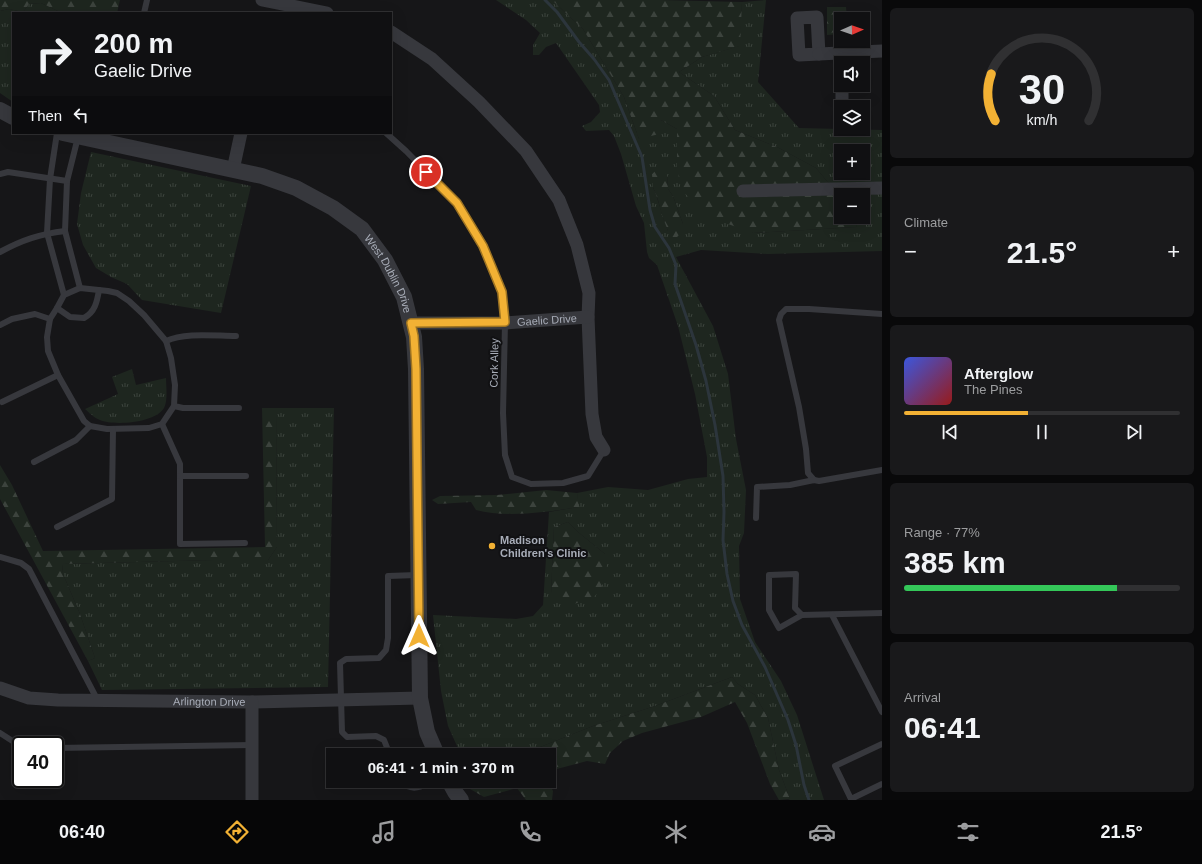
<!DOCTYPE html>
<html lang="en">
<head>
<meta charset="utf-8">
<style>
  :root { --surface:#101012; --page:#19191b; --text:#f1f3f6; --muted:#9c9d9f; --line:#303032; --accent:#f2b134 }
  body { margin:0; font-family:Helvetica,sans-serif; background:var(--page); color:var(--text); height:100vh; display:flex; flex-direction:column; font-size:15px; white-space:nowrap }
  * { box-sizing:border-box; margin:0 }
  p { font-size:13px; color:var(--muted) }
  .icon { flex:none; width:22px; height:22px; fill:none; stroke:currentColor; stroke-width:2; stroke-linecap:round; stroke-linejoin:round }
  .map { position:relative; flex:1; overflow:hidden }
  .panel { display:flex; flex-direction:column; gap:8px; padding:8px; background:#09090a; width:320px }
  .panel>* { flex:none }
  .banner { position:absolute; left:12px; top:12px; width:380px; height:122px; border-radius:0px; box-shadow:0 4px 16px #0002,0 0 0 1px var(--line); background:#101012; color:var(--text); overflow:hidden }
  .needle { width:26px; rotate:88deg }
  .fabs { position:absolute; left:834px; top:12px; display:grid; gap:8px }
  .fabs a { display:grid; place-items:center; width:36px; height:36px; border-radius:0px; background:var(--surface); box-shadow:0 4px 16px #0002,0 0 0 1px var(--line); font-size:20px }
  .speed { position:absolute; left:12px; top:736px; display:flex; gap:8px; font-size:20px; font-weight:700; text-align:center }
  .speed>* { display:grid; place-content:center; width:52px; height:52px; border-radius:50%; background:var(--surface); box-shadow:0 4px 16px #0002,0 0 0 1px var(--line); line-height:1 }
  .speed .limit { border:2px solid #111; border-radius:6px; background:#fff; color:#111 }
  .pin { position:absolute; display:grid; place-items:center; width:34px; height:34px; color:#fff; margin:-17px; border:2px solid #fff; border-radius:50%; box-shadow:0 1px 4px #0007 }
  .me { position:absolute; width:44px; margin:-22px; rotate:0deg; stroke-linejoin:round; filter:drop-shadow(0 0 3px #0008) }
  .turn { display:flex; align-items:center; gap:14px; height:84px; padding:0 16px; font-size:18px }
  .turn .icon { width:52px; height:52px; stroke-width:2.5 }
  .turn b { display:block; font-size:28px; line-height:34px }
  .then { display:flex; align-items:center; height:38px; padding:0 16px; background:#0003; gap:8px; font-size:15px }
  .big { font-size:30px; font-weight:700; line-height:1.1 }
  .panel .widget { flex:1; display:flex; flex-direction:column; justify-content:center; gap:6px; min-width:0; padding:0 14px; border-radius:6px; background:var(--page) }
  .panel .dial { align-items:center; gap:0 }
  .dial svg { height:104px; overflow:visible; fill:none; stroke:var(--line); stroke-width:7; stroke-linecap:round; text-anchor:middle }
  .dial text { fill:var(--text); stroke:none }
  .song { display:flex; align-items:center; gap:12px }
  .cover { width:48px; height:48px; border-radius:6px; background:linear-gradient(135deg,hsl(230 70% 55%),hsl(0 70% 35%)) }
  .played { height:4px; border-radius:2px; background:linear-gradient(90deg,var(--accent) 45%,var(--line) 45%) }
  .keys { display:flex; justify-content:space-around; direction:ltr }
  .heat { display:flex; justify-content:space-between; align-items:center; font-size:22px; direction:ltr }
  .charge { height:6px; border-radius:3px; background:linear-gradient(90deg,#34c759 77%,var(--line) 0) }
  .trip { position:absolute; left:326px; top:748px; width:230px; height:40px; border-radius:0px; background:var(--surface); box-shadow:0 4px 16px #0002,0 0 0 1px var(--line); font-weight:700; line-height:40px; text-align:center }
  .tabs { display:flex; height:64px; justify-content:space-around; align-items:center; background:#060607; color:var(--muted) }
  .tabs .icon { width:28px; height:28px }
  .tabs .active { color:var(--accent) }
  .tabs b { font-size:18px; color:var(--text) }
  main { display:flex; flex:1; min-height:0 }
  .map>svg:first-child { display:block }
</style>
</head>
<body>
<main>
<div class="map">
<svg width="882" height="800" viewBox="0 0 882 800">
  <defs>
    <pattern id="grass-tufts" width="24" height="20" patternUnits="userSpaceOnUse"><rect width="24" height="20" fill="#1e261f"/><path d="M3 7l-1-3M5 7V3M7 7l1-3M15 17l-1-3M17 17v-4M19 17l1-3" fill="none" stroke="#3c433d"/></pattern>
    <pattern id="forest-firs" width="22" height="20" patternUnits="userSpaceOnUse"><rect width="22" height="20" fill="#1e261f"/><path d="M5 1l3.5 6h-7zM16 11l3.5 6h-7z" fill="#3c433d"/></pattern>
    <pattern id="park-crowns" width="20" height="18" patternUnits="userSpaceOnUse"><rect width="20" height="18" fill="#1e261f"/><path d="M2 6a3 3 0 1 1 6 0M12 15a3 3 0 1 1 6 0" fill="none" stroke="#3c433d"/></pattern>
  </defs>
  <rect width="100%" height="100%" fill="#161618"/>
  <g fill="url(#grass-tufts)" fill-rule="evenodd">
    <path d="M496,0H554V2L583,29L624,97L639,139L661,120L677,129V167L753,233L857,227L852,217H863V195H841V198L816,168L777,147L735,130L714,96L679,72L702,57L739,46L742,2L766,0L758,82L799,128L882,130V251L768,254L701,250L676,257L713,326L728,374L736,439L746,490L744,533L739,546L740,599L755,642L781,681L797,715L824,800H788L790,799L779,770L768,718L755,695L738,684L732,677L655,706L593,726L520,755H461L448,726L441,691L433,615L516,619L533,616L543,605L549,512L578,507L577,493L608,487L648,490L688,479L707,477V457L695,394L678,326L657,265L649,258L647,252L644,223L636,206L621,154L614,136L609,130L586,131L582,126L591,122L600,112L599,105L556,43L546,47L539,55H533V45L540,33L526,20ZM841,151H863V173H841ZM667,174L668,189L673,196L683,224L668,231C662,216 659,201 653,187ZM568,522L578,532L605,554L551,594L554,527Z"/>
    <polygon points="41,3 62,13 13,13 13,102 0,93 0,11 9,9 23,12 29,4"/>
    <polygon points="91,152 251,186 221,313 142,300 127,284 111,277 96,268 83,245 77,224 81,193"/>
    <path d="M132,369L136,385L166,378C166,387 168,400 164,408C155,423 114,426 100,420C94,418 90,413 85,409L118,394L112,377Z"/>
    <polygon points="276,408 334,408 328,687 102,690 88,661 95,658 80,614 63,574 62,564 214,560 268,560 277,547"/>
  </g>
  <g fill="url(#forest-firs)">
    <polygon points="0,0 120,0 117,13 62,13 41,3 29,4 23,12 9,9 0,11"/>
    <polygon points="554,0 660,0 742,2 740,46 702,57 679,72 714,96 735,130 777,147 816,168 841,198 841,217 852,217 857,227 753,233 706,216 681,189 677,167 677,129 661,120 659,134 639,139 624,97 583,29 554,2"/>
    <polygon points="659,168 667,174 668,189 673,196 683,224 680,234 674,240 668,231 662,215 658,200 653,187 652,174"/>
    <polygon points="262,408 276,408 277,547 268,560 214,560 62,564 63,574 80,614 95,658 88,661 0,499 0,465 12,485 43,551 265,547"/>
    <path d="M546,490L577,493L579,507C548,512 506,518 476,510L471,502L438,504L432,500L440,496L497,495Z"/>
    <polygon points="568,522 578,532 605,554 607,569 601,589 594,597 574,604 556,600 551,594 554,527"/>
    <polygon points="732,677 738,684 755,695 768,718 779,770 790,799 779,800 770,784 747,723 735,702 701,717 642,733 623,741 610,753 605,764 587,761 553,770 549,775 549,755 520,755 593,726 655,706"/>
    <polygon points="469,781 548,781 553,791 552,800 526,800 517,788 484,797 470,789"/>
  </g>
  <polygon fill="url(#park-crowns)" points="827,7 846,7 847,19 841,19 841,34 827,35"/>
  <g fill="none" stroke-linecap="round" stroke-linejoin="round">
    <polyline stroke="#2c353c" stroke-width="3" points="545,0 557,12 579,42 594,59 609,80 642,157 650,210 655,227 669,248 676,265 675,284 696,345 706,381 715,425 723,476 724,512 723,540 727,574 733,601 742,625 765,667 788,720 796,745 804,785 809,800"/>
    <g stroke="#37383d" stroke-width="6">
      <polyline points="144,13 147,0"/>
      <polyline points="57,133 50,179 47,233 64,295"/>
      <polyline points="386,133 406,151 457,203 483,246 501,292 505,323 503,413 505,455 512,477 531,484 563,483 588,476 604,450"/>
      <polyline points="78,137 67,181 65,231 80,288"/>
      <polyline points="0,174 8,172 67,181"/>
      <path d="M0,252C22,240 40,234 65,231"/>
      <path d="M57,308L70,317L84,318C95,312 97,302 99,290"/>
      <polyline points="0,325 12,319 35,314 50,319"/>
      <path d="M166,341C185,332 215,336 236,336"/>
      <polyline points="2,402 58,375"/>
      <polyline points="174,406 175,385 171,358 166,341 144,315 129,301 117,293 108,291 80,288 64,295 57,308 50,319 47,337 48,351 58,375 84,421 90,426 107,429 149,428 162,424 174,406 183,408 239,408"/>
      <polyline points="162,424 180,464 180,544 245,543"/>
      <polyline points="34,462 76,440 90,426"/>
      <polyline points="180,476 246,476"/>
      <polyline points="814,480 808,473 806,449 799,407 779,320 781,314 786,309 809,309 882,314"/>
      <polyline points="756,518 757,487 790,485 814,480 819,481 882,470"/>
      <polyline points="57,527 112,499 113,429"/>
      <polyline points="0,557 21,563 29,569 98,701"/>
      <polygon points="796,574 795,608 802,615 779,628 769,610 769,575"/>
      <polyline points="802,615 882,613"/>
      <polyline points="832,615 882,712"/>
      <polyline points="0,733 14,742 25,745"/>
      <polyline points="882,744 835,766 851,799 882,784"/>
      <polyline points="55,748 252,745"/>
      <polyline points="390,755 384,740 376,736 347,737 342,732 340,663 346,659 379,658 386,650 388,638 388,576 417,575"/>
      <path d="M403,781C410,793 424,786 433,781"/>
    </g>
    <g stroke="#37383d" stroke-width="13">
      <polyline points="262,0 327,13"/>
      <polygon points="817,17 819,54 799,55 797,18"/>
      <polyline points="391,32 432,59 479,102 526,151 559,200 577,245 589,293 588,317 592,414 596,437 604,450"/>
      <polyline points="819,54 882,51"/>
      <polyline points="842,107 842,85"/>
      <polyline points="233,170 241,133"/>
      <polyline points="743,191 882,188"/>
      <path id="s1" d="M411,323H505L588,317"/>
      <path id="s2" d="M0,688L29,698L58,700L252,702L420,698"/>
      <polyline points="252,702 252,800"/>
    </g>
    <g stroke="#37383d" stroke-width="16">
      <polyline points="0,110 13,117"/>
      <path id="s3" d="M63,133L262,176L296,188L333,208L362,229L385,260L404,297L414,337L416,369L420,698L427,732L437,755"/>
      <polyline points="449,781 455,792 461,800"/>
    </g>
  </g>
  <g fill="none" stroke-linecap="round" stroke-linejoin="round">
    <g stroke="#9d7322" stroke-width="10">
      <polyline id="route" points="419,636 416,369 414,336 411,323 505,322 502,292 483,246 457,203 426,172"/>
    </g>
    <use href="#route" stroke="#f2b134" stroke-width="7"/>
  </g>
  <circle fill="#f2b134" stroke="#111113" stroke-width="1.5" cx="492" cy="546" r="4"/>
  <g text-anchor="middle" stroke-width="4" stroke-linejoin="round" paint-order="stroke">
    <g font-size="11" fill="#a8adb8" stroke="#111113">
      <text dy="4" stroke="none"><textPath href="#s3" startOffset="370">West Dublin Drive</textPath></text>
      <text dy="4" stroke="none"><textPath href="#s1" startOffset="136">Gaelic Drive</textPath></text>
      <text transform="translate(494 363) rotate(-89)" y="4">Cork Alley</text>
      <text dy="4" stroke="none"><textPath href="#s2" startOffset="211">Arlington Drive</textPath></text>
    </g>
    <g font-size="11" font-weight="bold" fill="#a8adb8" stroke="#111113" text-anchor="start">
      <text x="500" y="544">Madison<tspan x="500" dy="13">Children's Clinic</tspan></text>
    </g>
  </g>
</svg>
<div class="fabs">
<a><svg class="needle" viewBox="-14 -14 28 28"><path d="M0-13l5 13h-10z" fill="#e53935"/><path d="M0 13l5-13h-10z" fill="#9c9d9f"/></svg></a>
<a><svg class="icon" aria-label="sound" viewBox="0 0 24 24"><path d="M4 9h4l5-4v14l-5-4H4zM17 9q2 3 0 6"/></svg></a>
<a><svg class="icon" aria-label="layers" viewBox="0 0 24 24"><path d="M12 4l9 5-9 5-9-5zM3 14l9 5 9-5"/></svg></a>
<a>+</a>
<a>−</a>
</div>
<div class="speed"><div class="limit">40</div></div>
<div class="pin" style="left:426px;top:172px;background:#d93025"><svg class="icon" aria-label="arrive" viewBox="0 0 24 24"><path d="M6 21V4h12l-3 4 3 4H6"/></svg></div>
<svg class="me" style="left:419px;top:636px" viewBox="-20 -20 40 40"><path d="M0-17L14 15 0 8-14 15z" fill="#f2b134" stroke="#fff" stroke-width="4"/></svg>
<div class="trip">06:41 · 1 min · 370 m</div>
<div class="banner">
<div class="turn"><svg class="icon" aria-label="right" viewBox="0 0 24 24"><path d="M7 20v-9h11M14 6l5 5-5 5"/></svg><div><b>200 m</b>Gaelic Drive</div></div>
<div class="then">Then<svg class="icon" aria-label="left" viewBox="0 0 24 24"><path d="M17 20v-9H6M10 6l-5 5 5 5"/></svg></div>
</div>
</div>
<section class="panel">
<div class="widget dial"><svg viewBox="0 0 100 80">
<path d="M14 69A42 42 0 1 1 86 69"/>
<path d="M14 69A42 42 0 0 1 11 33" stroke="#f2b134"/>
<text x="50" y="56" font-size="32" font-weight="700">30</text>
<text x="50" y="72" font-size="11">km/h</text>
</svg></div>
<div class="widget"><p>Climate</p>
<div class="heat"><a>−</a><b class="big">21.5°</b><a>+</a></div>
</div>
<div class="widget">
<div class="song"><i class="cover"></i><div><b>Afterglow</b><p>The Pines</p></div></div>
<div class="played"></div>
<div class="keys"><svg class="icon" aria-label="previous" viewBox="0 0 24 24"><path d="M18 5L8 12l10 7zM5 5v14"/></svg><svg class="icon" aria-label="pause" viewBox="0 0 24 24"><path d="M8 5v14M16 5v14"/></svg><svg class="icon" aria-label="next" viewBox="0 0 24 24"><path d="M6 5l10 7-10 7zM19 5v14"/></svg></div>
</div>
<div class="widget"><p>Range · 77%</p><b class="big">385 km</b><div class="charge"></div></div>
<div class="widget"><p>Arrival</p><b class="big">06:41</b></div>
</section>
</main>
<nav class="tabs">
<b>06:40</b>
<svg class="icon active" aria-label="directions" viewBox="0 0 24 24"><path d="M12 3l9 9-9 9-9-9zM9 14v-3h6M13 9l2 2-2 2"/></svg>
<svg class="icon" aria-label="music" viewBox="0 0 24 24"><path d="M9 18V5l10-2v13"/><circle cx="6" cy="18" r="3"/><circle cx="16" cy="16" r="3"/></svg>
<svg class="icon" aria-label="phone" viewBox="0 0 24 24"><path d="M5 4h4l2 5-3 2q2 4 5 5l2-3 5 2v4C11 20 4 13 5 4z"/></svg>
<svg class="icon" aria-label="climate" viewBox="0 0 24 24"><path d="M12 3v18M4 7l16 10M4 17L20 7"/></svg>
<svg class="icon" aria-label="car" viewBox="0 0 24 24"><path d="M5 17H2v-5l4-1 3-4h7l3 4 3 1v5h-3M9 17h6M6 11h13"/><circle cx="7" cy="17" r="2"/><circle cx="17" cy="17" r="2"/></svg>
<svg class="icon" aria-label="filters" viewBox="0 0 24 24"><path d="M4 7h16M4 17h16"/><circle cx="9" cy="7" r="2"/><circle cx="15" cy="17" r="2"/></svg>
<b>21.5°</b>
</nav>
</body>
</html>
